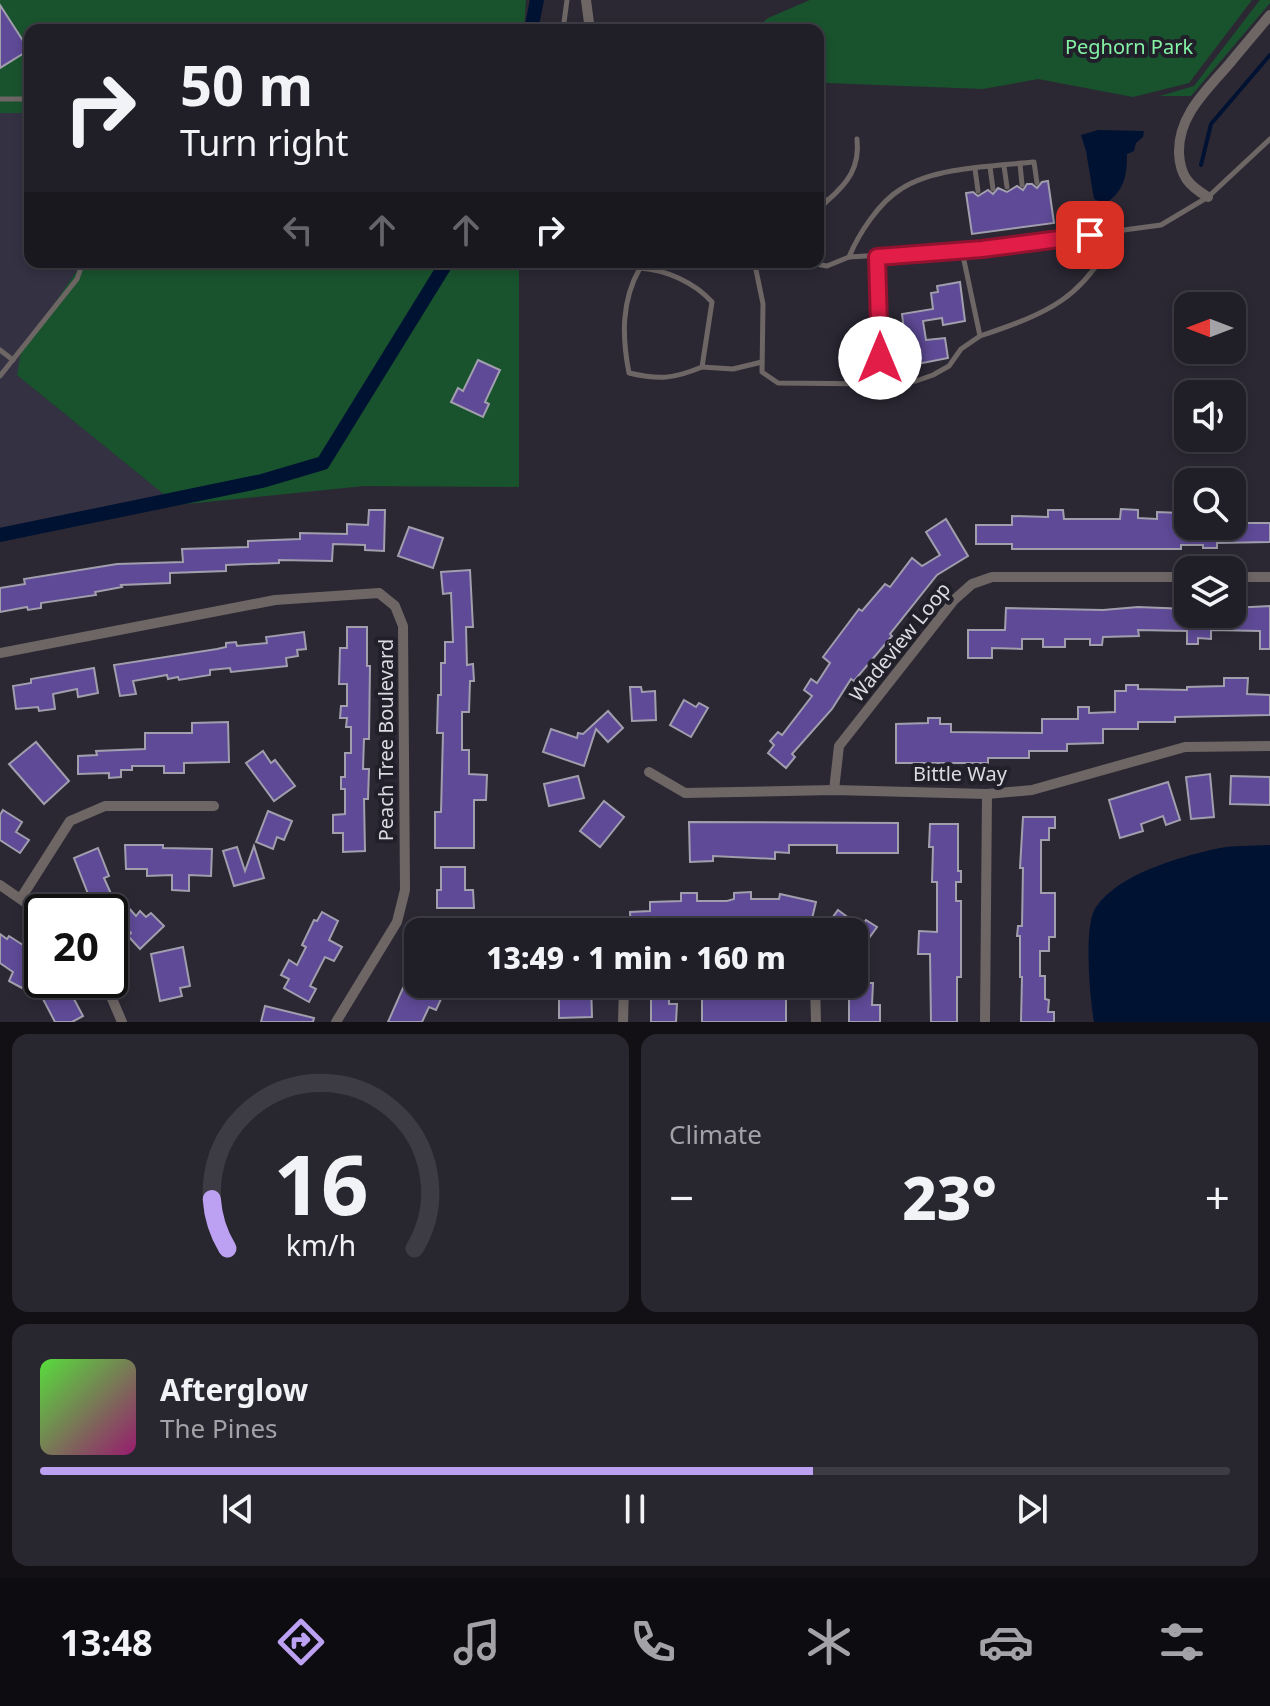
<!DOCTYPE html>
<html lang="en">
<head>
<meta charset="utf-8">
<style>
  :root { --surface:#201e27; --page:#28272f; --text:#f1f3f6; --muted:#a2a2a7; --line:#3d3c44; --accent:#bca0f2 }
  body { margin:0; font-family:"Noto Sans",sans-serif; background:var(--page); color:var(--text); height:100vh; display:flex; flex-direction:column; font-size:30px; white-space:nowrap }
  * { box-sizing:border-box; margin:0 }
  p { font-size:26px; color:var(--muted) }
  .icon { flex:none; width:44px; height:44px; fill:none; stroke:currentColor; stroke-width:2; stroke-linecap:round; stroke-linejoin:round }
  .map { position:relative; height:1022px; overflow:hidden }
  .drawer { display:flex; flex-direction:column; gap:12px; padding:12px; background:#121015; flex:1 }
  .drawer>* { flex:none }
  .top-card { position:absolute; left:24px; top:24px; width:800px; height:244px; border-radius:16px; box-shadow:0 4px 12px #0003,0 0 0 2px var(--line); background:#201e27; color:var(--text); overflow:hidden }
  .needle { width:52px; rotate:270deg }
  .fabs { position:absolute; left:1174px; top:292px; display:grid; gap:16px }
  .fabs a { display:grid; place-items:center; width:72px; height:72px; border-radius:16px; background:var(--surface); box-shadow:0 4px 12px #0003,0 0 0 2px var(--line); font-size:40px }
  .speed { position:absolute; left:24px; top:894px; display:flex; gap:16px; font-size:40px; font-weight:700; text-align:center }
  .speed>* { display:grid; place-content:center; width:104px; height:104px; border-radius:50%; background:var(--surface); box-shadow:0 4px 12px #0003,0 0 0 2px var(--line); line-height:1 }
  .speed .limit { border:4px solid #111; border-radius:12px; background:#fff; color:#111 }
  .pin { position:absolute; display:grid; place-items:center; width:68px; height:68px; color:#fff; margin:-34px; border-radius:16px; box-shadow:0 4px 12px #0006 }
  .me { position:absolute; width:88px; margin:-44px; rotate:0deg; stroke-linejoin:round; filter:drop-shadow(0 0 6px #0008) }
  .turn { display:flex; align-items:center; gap:28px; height:168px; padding:0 24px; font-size:36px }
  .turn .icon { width:104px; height:104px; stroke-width:2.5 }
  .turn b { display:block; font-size:56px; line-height:68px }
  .lanes { display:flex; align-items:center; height:76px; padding:0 24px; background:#0003; justify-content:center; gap:40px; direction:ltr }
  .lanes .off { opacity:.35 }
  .big { font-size:60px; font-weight:800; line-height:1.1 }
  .drawer .widget { flex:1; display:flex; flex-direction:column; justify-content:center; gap:12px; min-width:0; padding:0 28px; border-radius:16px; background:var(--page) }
  .drawer .dial { align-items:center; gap:0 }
  .dial svg { height:208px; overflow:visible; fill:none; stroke:var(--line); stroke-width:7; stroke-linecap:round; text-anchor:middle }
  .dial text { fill:var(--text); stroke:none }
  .song { display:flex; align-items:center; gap:24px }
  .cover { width:96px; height:96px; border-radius:12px; background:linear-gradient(135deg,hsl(110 70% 55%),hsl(320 70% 35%)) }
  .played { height:8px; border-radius:4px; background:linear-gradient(90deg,var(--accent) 65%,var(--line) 65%) }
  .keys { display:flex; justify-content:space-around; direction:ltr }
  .heat { display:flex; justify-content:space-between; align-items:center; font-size:44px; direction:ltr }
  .drawer .tiles { flex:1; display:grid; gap:12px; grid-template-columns:1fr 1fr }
  .widget:last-child { grid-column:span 2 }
  .trip { position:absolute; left:404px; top:918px; width:464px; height:80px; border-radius:16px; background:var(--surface); box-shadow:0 4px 12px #0003,0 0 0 2px var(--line); font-weight:800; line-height:80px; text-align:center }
  .dock { display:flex; height:128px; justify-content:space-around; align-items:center; background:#0d0c10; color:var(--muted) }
  .dock .icon { width:56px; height:56px }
  .dock .current { color:var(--accent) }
  .dock b { font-size:36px; color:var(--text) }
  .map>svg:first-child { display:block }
</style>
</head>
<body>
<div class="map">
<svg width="1270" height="1022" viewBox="0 0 1270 1022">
  <rect width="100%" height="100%" fill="#2b2834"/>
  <polygon fill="#343143" points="0,113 30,113 30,262 83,262 55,305 17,375 177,505 0,537"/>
  <g fill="#19532e">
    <polygon points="0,0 526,0 524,30 30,30 30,113 0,113"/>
    <polygon points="810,0 1252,0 1189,83 1133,97 1038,79 983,89 827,83 818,77 818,30 755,30 768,18"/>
    <polygon points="1260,0 1270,0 1270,3 1191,96 1160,96 1194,86"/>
    <polygon points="83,262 519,262 519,487 364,486 177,505 17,375 21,352"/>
  </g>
  <g fill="#001232">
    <path d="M1098,130L1144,131L1143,137L1136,143L1134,151L1127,154C1127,177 1124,191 1105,204L1094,199L1086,151L1081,135Z"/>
    <path d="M1270,845V1022H1094C1090,999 1083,925 1096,907C1119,874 1177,858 1215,849C1232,845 1252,846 1270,845Z"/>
  </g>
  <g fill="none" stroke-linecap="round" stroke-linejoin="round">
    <polyline stroke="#001232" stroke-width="4" points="1201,165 1211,124 1270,55"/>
    <g stroke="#001232" stroke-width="14">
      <polyline points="531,30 537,0"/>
      <polyline points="0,535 262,481 323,463 447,262"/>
    </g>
  </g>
  <g fill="#5e4a96" stroke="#a19ead" stroke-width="2">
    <polygon points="0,5 29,50 0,68"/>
    <polygon points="1048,181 1054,223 972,234 966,193 973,192 978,196 988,190 993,194 998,188 1007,192 1017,186 1023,190 1027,184 1032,184 1037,188 1042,182"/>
    <polygon points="960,282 965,321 943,325 942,318 923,321 926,340 945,338 948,358 902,367 898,340 905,339 902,314 933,309 931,293 938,292 937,286"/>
    <polygon points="478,360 500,370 485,402 489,404 483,417 451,402 458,388 463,391"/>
    <polygon points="1121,509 1138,510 1138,518 1157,519 1157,512 1181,513 1181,526 1230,527 1232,523 1270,523 1270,542 1217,543 1217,548 1203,548 1203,545 1181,545 1181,549 1012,549 1012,544 976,544 976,525 1012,525 1012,516 1048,517 1048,510 1063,510 1064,519 1120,519"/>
    <polygon points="369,510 385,510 384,551 365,550 365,545 333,544 332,561 279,560 279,563 226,565 226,571 170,573 170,583 121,585 122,587 95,592 96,595 41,603 41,608 28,610 27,607 0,612 0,588 25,584 24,579 117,564 183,562 182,549 248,547 248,541 300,539 300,533 347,534 347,524 368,525"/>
    <polygon points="946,519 968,556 937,575 890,634 892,636 854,681 851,679 832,709 792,754 795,757 786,768 768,753 774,745 770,741 778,732 782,735 812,696 804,690 811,679 817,683 830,663 823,657 859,609 862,611 885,584 890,587 912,558 922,566 940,555 926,532"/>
    <polygon points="409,527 443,538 433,568 398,556"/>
    <polygon points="470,570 473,627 466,627 467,665 473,664 474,681 470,681 469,712 462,712 462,750 469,750 469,774 487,775 486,800 474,800 474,848 435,848 435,812 441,812 443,733 437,733 438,695 441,695 441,663 445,663 445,642 453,642 451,593 443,594 441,572"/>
    <polygon points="1270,606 1270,649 1260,649 1260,631 1211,630 1211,639 1198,638 1198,644 1187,644 1187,631 1138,630 1139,636 1103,637 1102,645 1090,645 1090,639 1065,639 1065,647 1043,647 1043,639 1022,639 1022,649 992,648 992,658 968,658 968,630 1005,630 1006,608 1103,610 1138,607 1188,609 1188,614 1232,614 1232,608"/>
    <polygon points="347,627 367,627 367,666 370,666 369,739 364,739 363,769 369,769 368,799 364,799 365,851 343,852 343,833 333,833 333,815 345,814 345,789 341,789 341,777 345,777 345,753 351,753 351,727 346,727 347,718 340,718 341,706 347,706 347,684 339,684 340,648 347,648"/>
    <polygon points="304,632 306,649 297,650 298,656 286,658 287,666 231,672 230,668 210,670 210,675 179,680 178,677 168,679 167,675 133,681 136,694 120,696 114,665 217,649 226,647 226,643 236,642 237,646 267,643 266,637"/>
    <polygon points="94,668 98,693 78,697 77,689 53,694 55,709 39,711 38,707 16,709 13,686 31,683 31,679"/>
    <polygon points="1224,678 1248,678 1247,694 1270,695 1270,715 1175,717 1175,722 1138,722 1138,729 1103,729 1103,743 1067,744 1067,751 1029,751 1029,758 988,758 988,763 896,763 896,724 928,723 928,718 940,718 940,724 951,724 951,732 1042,733 1042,719 1078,719 1078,707 1089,707 1089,713 1115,712 1115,691 1126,691 1126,685 1138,685 1138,689 1187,690 1187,687 1224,686"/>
    <polygon points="630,687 641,687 642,692 655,691 656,720 632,721"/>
    <polygon points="684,700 696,707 699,703 708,708 691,737 670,725"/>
    <polygon points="608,711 623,728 608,742 596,729 584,766 543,752 551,729 577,738 578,733 583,734"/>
    <polygon points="228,722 229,762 184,763 184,773 164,773 164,766 132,766 132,770 121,770 121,777 109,778 109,773 78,774 78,756 97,755 96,751 145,749 145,733 192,733 192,723"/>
    <polygon points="36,742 69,781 44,804 9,764"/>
    <polygon points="263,751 271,763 275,760 295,786 274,801 246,763"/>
    <polygon points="1210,774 1214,817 1191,819 1186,777"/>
    <polygon points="578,776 584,798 549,806 544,784"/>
    <polygon points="1231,776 1270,777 1270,805 1230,804"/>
    <polygon points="1168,782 1180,820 1166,825 1163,816 1141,824 1143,831 1120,838 1109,800"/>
    <polygon points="604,801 624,817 600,847 580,831"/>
    <polygon points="3,810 22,822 16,832 29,840 20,853 0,840 0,815"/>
    <polygon points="268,811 292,821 284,840 277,837 273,849 256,842"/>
    <polygon points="1023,817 1055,817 1055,828 1049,828 1049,840 1041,840 1041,893 1055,893 1055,937 1049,937 1049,951 1040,951 1040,976 1045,976 1045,999 1049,1000 1048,1012 1054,1012 1054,1022 1021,1022 1022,977 1020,977 1020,936 1017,936 1018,926 1022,926 1023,868 1020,868"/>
    <polygon points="689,822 898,823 898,853 837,853 837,845 789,845 789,853 775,852 775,859 713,856 713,861 690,862"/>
    <polygon points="930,824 958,824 958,871 961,871 961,882 956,882 956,901 961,901 961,977 957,977 957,1022 931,1022 930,954 918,954 919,931 937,932 937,882 932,882 933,847 929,847"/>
    <polygon points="125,845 163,845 163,848 212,849 211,876 189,875 189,891 172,890 172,875 147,876 147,869 126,869"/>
    <polygon points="254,846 264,878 234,886 223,851 237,847 245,871"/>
    <polygon points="98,848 109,876 104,878 112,896 92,904 74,858"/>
    <polygon points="441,867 465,867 465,890 473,890 474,908 437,908 437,890 441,890"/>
    <polygon points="751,892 751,899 779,899 780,894 816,902 809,931 764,920 764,932 749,932 749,920 714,920 714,925 668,926 668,932 631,932 630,912 650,911 650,902 681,901 681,893 697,893 697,901 727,901 734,899 734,893"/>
    <polygon points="127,906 136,916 140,911 146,917 151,913 164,926 140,949 128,936 131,933 127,929"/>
    <polygon points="838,910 861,927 866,920 877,927 854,959 854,932 822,932"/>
    <polygon points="322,912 338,921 329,940 342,947 334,961 325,957 310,986 316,989 309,1002 284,988 289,979 281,975 289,960 297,965 306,947 302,945 314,920 317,921"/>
    <polygon points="0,934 7,939 9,936 37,954 25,974 28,975 22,988 9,981 13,972 0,963"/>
    <polygon points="183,947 190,986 180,988 182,996 160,1001 151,954"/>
    <polygon points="418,954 418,984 448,984 436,1010 429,1007 422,1022 388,1022"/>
    <polygon points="54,980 64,980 83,1016 72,1022 55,1022 43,999 49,996 43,986"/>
    <polygon points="854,983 873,983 872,1005 880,1005 880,1022 849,1022 849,984"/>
    <polygon points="566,984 591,984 592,1017 559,1018 559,999 566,999"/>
    <polygon points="651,990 669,991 669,1004 677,1004 676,1022 651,1022"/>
    <polygon points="786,995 786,1022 702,1022 702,997"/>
    <polygon points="265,1006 314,1018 313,1022 261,1022"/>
  </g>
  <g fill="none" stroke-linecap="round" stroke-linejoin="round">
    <g stroke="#6d6664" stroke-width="5">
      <polyline points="563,30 567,0"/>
      <polyline points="0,99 30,99"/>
      <polyline points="1020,164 1022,185"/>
      <polyline points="1004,166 1007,187"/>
      <polyline points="990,167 993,189"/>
      <polyline points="975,169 978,191"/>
      <polyline points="818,194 827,201 818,211"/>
      <path d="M827,201C848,183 860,167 857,139"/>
      <path d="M849,257C858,235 879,202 901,189C934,167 995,166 1034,162L1037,183"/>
      <polyline points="715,262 747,267 766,262"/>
      <polyline points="805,262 827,266 849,257 982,249 1161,225 1208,197 1270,139"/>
      <polyline points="755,265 763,304 762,372 778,383 880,384 881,333 877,257"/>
      <path d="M980,336C1048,313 1084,299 1116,232"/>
      <polyline points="0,350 13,360"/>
      <path d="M702,367C673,379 659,380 629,373C622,337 621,301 640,268C666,270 694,282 712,302L702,367L733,369L762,362"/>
      <polyline points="0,376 77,279 83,262"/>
      <polyline points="880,384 916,381 933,375 949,366 961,349 980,336 962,251"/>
    </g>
    <g stroke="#6d6664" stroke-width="10">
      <polyline points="586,0 589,23"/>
      <path d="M1208,197C1189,186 1180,176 1179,153C1178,115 1207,90 1230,63C1243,47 1257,31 1270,15"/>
      <polyline points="1232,577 1270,577"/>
      <polyline points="0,653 275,600 379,593 395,606 403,626 405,890 397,922 336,1022"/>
      <polyline points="649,772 685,793 834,790 987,794 1032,790 1185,747 1270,746"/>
      <polyline points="834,790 839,746 954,600 972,584 992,577 1188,577"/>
      <polyline points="0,885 42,914"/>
      <polyline points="21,898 70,821 105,806 214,806"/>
      <polyline points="104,980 122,1022"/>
      <polyline points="815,984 816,1022"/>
      <polyline points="623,1022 624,984"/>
      <polyline points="985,1022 987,794"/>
    </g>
  </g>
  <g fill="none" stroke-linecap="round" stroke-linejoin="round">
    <g stroke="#92132f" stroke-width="20">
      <polyline id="route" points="880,358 877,257 982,249 1090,235"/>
    </g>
    <use href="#route" stroke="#e11d48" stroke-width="14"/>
  </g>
  <g text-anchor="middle" stroke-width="8" stroke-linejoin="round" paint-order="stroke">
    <g font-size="20" fill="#84f2a4" stroke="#211f2a">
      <text x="1129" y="54">Peghorn Park</text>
    </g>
    <g font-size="20" fill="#dbdae1" stroke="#211f2a">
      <text transform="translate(900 642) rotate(-51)" y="7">Wadeview Loop</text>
      <text transform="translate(386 740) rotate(-90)" y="7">Peach Tree Boulevard</text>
      <text x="960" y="781">Bittle Way</text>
    </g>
  </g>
</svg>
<div class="fabs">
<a><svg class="needle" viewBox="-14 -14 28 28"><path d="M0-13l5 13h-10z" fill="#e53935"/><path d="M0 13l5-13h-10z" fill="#a2a2a7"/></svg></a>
<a><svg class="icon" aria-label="sound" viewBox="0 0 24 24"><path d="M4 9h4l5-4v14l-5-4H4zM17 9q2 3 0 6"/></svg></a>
<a><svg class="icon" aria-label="search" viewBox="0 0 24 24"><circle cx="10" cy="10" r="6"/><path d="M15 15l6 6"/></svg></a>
<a><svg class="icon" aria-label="layers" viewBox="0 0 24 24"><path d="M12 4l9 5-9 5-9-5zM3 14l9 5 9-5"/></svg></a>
</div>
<div class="speed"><div class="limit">20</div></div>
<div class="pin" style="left:1090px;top:235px;background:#d93025"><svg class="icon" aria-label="arrive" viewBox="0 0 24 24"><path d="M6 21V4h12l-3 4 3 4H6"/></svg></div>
<svg class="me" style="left:880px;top:358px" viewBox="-20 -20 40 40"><circle r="19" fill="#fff"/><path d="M0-13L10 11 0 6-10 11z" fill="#e11d48"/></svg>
<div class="trip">13:49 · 1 min · 160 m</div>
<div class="top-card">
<div class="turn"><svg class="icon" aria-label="right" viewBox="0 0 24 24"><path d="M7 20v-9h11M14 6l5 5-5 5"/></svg><div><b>50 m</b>Turn right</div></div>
<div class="lanes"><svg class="icon off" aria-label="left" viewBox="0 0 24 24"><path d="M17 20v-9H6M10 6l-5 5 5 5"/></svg><svg class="icon off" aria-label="ahead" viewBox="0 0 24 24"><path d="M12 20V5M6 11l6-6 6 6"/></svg><svg class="icon off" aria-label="ahead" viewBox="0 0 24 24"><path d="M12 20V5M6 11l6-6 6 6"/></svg><svg class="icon" aria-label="right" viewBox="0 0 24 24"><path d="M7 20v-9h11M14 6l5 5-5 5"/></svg></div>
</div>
</div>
<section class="drawer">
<div class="tiles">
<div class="widget dial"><svg viewBox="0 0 100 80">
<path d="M14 69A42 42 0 1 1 86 69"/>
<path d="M14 69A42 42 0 0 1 8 50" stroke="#bca0f2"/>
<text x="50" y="56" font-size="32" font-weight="700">16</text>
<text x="50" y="72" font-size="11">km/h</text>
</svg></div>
<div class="widget"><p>Climate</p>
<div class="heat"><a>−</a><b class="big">23°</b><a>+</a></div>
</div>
<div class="widget">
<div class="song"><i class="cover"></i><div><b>Afterglow</b><p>The Pines</p></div></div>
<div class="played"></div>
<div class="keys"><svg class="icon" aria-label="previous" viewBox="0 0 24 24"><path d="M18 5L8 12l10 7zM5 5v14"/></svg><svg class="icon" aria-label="pause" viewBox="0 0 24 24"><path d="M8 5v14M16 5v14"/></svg><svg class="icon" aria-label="next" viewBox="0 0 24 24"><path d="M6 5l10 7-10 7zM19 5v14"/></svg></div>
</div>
</div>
</section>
<nav class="dock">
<b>13:48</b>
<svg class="icon current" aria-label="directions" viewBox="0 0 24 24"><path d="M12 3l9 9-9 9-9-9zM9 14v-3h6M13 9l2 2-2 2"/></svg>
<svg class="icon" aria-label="music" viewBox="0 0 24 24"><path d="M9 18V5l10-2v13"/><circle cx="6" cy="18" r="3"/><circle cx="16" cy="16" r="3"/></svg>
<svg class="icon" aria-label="phone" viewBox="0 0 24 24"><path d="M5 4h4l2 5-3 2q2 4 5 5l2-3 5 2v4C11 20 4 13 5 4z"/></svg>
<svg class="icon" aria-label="climate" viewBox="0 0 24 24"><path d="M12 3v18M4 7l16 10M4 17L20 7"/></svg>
<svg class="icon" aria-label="car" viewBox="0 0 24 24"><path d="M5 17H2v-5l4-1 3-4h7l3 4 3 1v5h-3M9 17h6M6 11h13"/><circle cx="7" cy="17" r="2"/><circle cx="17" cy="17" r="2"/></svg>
<svg class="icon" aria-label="filters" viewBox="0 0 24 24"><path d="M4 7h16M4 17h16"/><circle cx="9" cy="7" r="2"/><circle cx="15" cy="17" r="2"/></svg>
</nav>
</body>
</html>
